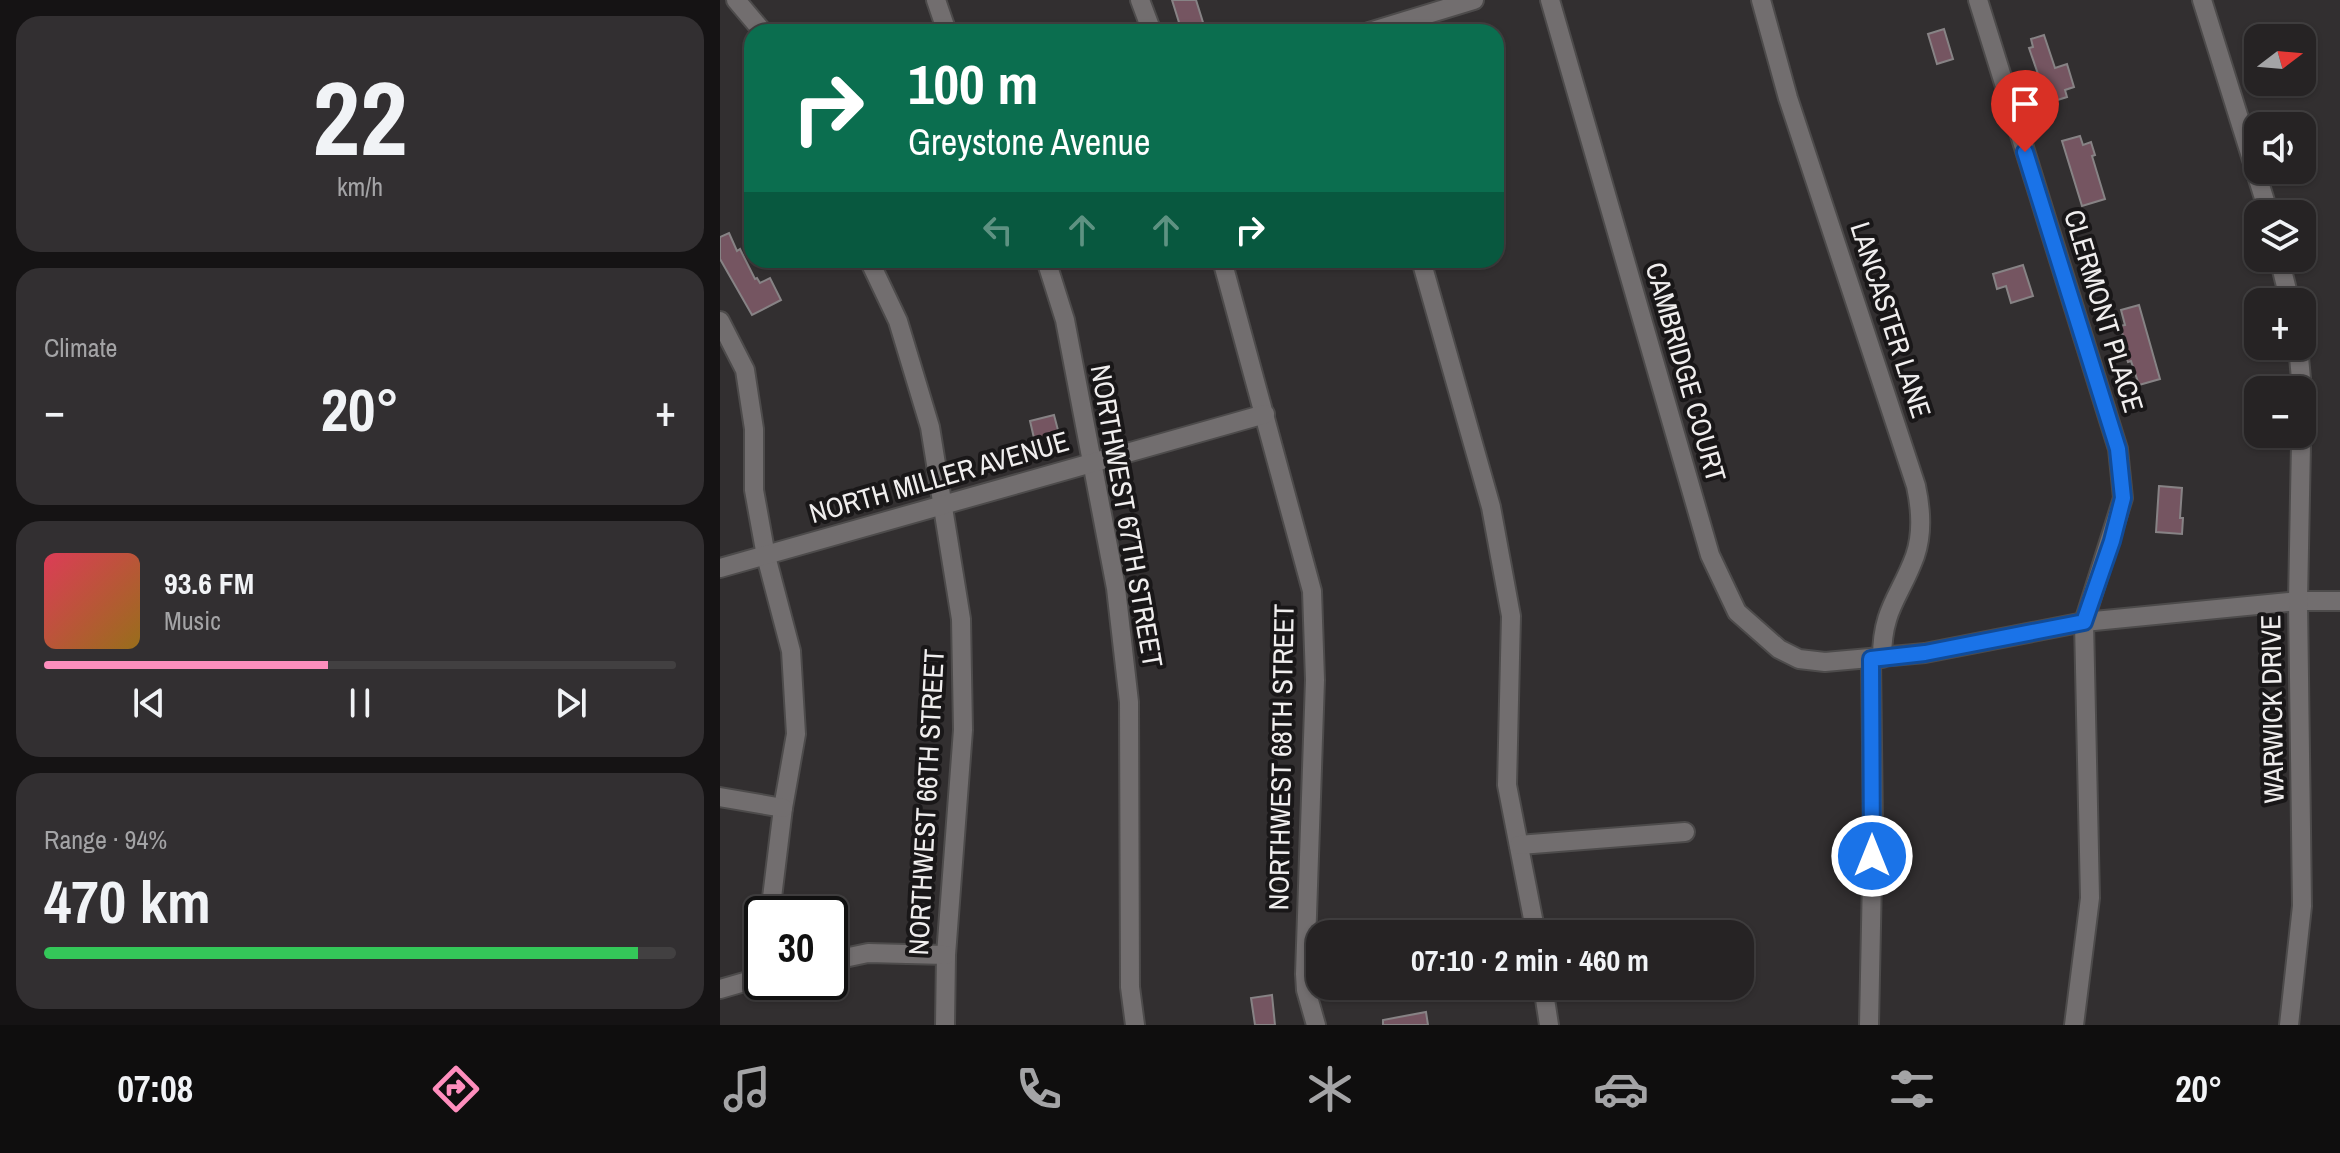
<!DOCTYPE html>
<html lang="en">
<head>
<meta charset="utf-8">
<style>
  :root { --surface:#262324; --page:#322f31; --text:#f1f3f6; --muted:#a4a4a6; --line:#424041; --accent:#fe8ebd }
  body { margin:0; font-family:"Archivo Narrow",sans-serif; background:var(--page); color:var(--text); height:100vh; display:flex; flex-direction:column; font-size:30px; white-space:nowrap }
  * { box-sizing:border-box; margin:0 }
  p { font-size:26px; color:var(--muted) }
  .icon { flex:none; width:44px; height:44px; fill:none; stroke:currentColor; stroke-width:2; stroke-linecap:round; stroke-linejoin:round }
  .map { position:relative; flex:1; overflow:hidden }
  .details { display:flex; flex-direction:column; gap:16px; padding:16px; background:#151314; width:720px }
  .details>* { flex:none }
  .hud { position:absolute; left:24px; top:24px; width:760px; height:244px; border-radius:24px; box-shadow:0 2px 6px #0004,0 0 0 2px var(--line); background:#0b6e4f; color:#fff; overflow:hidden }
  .needle { width:52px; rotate:74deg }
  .controls { position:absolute; left:1524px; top:24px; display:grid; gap:16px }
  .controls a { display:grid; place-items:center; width:72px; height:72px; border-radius:16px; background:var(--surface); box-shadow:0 2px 6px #0004,0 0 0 2px var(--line); font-size:40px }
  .speed { position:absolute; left:24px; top:896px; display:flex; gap:16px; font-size:40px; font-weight:700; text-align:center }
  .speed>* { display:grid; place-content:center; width:104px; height:104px; border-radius:50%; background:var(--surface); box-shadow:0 2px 6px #0004,0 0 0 2px var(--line); line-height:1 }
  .speed .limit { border:4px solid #111; border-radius:12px; background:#fff; color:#111 }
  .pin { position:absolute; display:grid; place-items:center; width:68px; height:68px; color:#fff; margin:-82px -34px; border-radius:50% 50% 50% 0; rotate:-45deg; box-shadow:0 0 8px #0007 }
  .pin .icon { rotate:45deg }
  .me { position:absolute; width:88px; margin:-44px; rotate:0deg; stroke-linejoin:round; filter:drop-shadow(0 0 6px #0008) }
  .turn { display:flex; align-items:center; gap:28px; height:168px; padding:0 32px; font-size:36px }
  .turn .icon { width:104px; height:104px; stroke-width:2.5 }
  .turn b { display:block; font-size:56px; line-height:68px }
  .lanes { display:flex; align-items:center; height:76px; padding:0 32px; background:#0003; justify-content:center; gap:40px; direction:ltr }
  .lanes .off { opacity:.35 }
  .big { font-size:60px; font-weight:800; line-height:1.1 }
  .details .tile { flex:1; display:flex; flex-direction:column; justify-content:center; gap:12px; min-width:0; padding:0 28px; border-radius:24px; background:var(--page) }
  .details .dial { align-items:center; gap:0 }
  .dial b { font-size:104px; line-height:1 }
  .song { display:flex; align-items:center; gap:24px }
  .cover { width:96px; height:96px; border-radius:12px; background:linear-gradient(135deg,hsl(350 70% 55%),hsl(40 70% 35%)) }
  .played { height:8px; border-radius:4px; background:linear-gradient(90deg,var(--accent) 45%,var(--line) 45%) }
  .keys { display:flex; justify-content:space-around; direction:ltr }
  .heat { display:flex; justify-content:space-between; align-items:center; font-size:44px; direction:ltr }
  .charge { height:12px; border-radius:6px; background:linear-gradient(90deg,#34c759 94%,var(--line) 0) }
  .trip { position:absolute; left:586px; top:920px; width:448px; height:80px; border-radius:24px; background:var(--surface); box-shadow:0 2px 6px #0004,0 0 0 2px var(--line); font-weight:800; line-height:80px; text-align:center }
  .tab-bar { display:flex; height:128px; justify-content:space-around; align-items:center; background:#0f0e0e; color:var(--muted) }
  .tab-bar .icon { width:56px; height:56px }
  .tab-bar .on { color:var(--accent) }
  .tab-bar b { font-size:36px; color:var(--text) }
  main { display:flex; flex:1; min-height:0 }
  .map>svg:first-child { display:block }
</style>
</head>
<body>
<main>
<section class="details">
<div class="tile dial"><b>22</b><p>km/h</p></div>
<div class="tile"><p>Climate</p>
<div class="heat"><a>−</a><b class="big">20°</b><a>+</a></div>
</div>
<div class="tile">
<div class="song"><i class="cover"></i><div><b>93.6 FM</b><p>Music</p></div></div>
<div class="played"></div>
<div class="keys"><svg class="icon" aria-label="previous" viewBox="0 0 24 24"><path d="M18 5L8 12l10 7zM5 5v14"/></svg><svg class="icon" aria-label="pause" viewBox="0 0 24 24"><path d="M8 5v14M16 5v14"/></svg><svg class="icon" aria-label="next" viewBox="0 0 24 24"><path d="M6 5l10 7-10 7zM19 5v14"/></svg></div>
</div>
<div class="tile"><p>Range · 94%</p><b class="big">470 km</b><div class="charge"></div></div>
</section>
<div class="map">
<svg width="1620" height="1025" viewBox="0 0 1620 1025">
  <rect width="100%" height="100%" fill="#322f30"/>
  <g fill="#755561" stroke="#878385" stroke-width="2">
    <polygon points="452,0 476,0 486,32 462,32"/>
    <polygon points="1224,29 1233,59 1217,64 1208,34"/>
    <polygon points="1324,35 1335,68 1347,64 1354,87 1345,90 1347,97 1328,103 1309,48 1313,47 1311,39"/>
    <polygon points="1360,136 1363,145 1371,142 1375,155 1372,156 1385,199 1362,206 1342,141"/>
    <polygon points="9,233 17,251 20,249 35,279 37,278 40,283 50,278 61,300 32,315 0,259 0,237"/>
    <polygon points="1303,265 1313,296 1291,303 1286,286 1277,289 1273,274"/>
    <polygon points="1419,305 1440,379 1419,385 1411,361 1408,362 1403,347 1406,346 1400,326 1405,325 1401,310"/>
    <polygon points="334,415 339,434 332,436 335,447 317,451 310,421"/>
    <polygon points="1439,486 1462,488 1460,518 1463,518 1462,534 1436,532"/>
    <polygon points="552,995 555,1025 535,1025 531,998"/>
    <polygon points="706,1012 708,1025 663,1025 663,1020"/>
  </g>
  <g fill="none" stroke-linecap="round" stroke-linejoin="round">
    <g stroke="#4d4b4b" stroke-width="22">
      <g id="minor">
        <polyline points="16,0 43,32"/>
        <polyline points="216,0 227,32"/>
        <polyline points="420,0 432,32"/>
        <polyline points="830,0 990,555 1017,612 1059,649 1079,659 1105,662 1205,653 1364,622 1578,601 1620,601"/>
        <path d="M1041,0L1068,98L1196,486C1201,509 1203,533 1195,556C1180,597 1162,609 1162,658"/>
        <polyline points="1258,0 1398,449 1403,498 1364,622 1370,898 1354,1025"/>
        <polyline points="1482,0 1549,214"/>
        <polyline points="649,32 754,0"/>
        <polyline points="1559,258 1570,302"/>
        <polyline points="149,260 178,321 210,427 241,619 243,730 226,955 225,1025"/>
        <polyline points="326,260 345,320 396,588 409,702 410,987 415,1025"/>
        <polyline points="502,260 592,591 595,680 585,974 586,990 596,1025"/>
        <polyline points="701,260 771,507 791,616 787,785 816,934"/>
        <polyline points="0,321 25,370 34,429 34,490 46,556 71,651 76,734 63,808 50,914"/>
        <polyline points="1578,346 1582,390"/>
        <polyline points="0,568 545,414"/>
        <polyline points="0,797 63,808"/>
        <polyline points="799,845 965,832"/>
        <polyline points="110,961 148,953 226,955"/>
        <polyline points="823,986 829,1025"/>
        <polyline points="0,989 42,977"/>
        <polyline points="1149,1025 1153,828 1151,659"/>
        <polyline points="1569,1025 1582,906 1578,601 1582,391"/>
      </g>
    </g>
    <use href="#minor" stroke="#726e6f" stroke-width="18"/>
  </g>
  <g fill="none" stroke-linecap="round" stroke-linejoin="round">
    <g stroke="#114b97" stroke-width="20">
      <polyline id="route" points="1152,856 1151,659 1205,653 1364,622 1392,541 1403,498 1398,449 1305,152"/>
    </g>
    <use href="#route" stroke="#1a73e8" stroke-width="14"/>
  </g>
  <g text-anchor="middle" stroke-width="8" stroke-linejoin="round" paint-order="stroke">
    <g font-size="28" fill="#f0eeee" stroke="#191718">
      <text transform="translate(1384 311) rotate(73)" y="10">CLERMONT PLACE</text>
      <text transform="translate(1171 320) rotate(72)" y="10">LANCASTER LANE</text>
      <text transform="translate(966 372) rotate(74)" y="10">CAMBRIDGE COURT</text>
      <text transform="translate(219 477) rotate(-16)" y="10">NORTH MILLER AVENUE</text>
      <text transform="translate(407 516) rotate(80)" y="10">NORTHWEST 67TH STREET</text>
      <text transform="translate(1552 709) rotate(-91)" y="10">WARWICK DRIVE</text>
      <text transform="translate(561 757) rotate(-89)" y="10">NORTHWEST 68TH STREET</text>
      <text transform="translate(206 802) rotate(-87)" y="10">NORTHWEST 66TH STREET</text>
    </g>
  </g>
</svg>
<div class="controls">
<a><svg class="needle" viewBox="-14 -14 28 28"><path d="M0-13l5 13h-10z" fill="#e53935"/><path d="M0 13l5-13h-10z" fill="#a4a4a6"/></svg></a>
<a><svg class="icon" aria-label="sound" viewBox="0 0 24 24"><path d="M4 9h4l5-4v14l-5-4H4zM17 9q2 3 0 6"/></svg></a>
<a><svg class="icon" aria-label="layers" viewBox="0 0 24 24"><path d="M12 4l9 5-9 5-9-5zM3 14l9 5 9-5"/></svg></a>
<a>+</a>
<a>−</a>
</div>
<div class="speed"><div class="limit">30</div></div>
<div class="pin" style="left:1305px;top:152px;background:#d93025"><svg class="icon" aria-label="arrive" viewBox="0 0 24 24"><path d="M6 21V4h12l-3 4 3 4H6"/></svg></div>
<svg class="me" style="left:1152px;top:856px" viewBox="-20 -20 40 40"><circle r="17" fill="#1a73e8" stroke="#fff" stroke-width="3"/><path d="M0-11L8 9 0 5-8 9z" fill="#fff"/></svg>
<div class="trip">07:10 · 2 min · 460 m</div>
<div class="hud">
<div class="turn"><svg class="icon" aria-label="right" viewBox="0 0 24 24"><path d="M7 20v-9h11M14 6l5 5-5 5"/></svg><div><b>100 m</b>Greystone Avenue</div></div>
<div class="lanes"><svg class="icon off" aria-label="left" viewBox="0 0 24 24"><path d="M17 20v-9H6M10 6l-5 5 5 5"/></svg><svg class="icon off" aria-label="ahead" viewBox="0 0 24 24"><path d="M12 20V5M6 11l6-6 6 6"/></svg><svg class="icon off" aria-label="ahead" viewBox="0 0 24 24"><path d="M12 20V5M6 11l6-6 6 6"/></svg><svg class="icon" aria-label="right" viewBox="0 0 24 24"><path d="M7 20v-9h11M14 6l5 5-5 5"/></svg></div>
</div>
</div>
</main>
<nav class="tab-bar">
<b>07:08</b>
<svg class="icon on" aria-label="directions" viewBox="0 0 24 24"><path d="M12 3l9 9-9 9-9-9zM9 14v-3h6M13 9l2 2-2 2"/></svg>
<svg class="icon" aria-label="music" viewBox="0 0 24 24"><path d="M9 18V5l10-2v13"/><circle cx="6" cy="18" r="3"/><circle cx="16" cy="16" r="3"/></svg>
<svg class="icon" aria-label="phone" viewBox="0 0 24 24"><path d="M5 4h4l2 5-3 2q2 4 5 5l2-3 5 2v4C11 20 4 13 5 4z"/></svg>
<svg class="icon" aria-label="climate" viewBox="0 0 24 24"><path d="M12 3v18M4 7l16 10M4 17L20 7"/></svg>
<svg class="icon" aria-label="car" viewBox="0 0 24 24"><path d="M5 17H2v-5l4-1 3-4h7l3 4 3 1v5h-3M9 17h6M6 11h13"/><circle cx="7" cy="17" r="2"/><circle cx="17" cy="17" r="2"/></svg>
<svg class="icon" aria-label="filters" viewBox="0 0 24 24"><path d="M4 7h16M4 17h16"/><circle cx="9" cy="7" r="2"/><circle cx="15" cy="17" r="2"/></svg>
<b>20°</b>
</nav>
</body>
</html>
